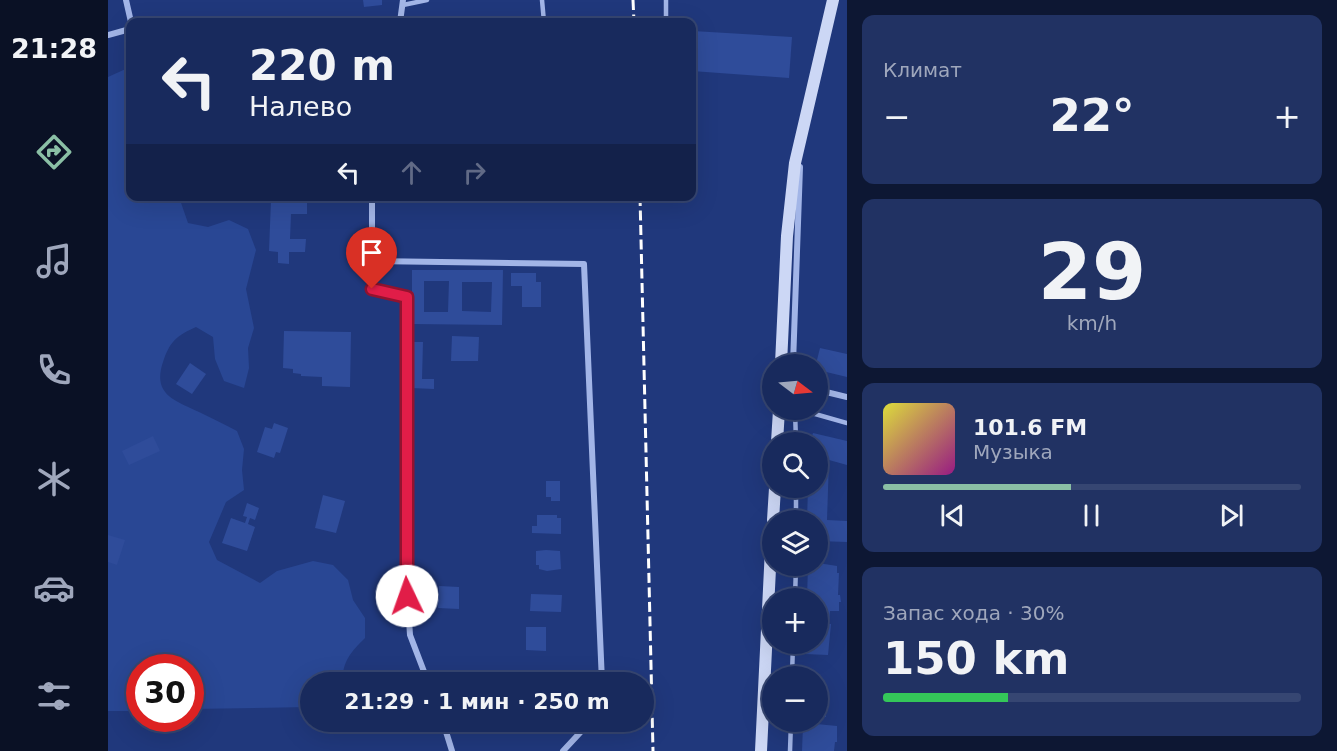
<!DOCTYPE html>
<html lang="ru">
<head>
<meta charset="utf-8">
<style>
  :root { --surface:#182a5d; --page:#213263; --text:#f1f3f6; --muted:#9fa7bc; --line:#364672; --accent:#8abfa5 }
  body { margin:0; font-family:"DejaVu Sans",sans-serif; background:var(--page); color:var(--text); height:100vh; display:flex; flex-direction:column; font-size:22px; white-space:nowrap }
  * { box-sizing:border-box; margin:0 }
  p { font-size:20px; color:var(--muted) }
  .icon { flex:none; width:33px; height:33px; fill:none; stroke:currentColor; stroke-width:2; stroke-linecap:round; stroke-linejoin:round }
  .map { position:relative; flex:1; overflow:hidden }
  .panel { display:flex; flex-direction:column; gap:15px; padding:15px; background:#0d1733; width:490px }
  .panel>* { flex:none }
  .top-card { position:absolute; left:18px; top:18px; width:570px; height:183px; border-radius:12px; box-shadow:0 6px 24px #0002,0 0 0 2px var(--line); background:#182a5d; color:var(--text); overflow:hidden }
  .needle { width:39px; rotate:106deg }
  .fabs { position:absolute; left:654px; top:354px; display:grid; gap:12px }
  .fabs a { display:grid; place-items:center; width:66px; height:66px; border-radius:50%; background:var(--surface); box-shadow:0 6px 24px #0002,0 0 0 2px var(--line); font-size:30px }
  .speed { position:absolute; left:18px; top:654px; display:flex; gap:12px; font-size:30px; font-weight:700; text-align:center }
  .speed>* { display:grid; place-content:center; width:78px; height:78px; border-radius:50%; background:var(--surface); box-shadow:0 6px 24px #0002,0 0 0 2px var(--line); line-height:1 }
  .speed .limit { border:9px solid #d22; background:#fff; color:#111 }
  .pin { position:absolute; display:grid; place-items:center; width:51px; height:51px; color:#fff; margin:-62px -26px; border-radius:50% 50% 50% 0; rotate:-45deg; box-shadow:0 0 6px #0007 }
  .pin .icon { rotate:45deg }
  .me { position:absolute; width:66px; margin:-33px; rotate:357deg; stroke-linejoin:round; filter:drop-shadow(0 0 4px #0008) }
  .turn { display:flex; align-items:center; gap:21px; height:126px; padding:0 24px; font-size:27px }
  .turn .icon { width:78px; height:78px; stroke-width:2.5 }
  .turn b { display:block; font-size:42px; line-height:51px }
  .lanes { display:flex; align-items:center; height:57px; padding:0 24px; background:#0003; justify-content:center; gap:30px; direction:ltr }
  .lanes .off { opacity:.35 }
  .big { font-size:45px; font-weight:600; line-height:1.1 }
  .panel .card { flex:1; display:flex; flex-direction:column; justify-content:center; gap:9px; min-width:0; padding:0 21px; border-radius:12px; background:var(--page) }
  .panel .dial { align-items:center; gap:0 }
  .dial b { font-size:78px; line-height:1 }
  .song { display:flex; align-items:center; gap:18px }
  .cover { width:72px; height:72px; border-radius:9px; background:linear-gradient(135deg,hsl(60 70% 55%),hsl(310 70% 35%)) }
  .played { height:6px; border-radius:3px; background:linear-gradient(90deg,var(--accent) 45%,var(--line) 45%) }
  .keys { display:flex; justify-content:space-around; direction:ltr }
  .heat { display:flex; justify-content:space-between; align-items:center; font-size:33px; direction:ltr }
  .charge { height:9px; border-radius:4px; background:linear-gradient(90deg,#34c759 30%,var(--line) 0) }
  .trip { position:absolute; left:192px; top:672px; width:354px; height:60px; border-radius:30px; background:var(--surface); box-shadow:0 6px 24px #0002,0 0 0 2px var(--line); font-weight:600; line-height:60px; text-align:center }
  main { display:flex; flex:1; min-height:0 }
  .dock { display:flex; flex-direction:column; width:108px; justify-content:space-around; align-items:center; background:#0a1125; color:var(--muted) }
  .dock .icon { width:42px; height:42px }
  .dock .current { color:var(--accent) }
  .dock b { font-size:27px; color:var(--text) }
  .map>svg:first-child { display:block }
</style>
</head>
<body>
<main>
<nav class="dock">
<b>21:28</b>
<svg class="icon current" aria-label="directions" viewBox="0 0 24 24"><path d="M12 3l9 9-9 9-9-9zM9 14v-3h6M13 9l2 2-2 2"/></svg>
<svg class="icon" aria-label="music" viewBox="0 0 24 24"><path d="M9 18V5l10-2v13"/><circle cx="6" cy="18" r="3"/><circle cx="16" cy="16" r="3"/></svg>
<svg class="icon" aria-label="phone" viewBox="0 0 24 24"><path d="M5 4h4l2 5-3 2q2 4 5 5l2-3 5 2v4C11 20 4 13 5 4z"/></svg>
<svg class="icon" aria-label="climate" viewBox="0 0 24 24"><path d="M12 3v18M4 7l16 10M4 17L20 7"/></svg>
<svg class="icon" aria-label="car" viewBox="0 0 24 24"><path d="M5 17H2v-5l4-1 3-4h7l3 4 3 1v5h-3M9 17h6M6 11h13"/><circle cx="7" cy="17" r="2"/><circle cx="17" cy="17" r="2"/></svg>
<svg class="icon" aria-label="filters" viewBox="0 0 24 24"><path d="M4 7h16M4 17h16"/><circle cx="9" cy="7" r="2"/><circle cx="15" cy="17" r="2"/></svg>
</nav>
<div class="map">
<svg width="739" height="751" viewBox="0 0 739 751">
  <rect width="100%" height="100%" fill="#20387c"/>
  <path fill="#294794" d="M22,67V196L71,197L80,223L100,227L121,220L140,229L148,250L138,289L146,328L140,348L141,368L136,388L116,381L107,359L105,337L88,327C70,335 63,340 56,359C43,394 65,400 91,412C104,418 117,425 129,431L136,449L134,470L136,490L118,502L101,542L109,560L152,583L169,571L205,561L225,565L240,580L245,600L257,618V638C242,653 235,661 234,682H202V707L83,709L82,668H32L31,711H0V77Z"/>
  <g fill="#2f4c9a" fill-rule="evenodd">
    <polygon points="255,0 274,0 274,5 256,7"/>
    <polygon points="258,16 258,22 238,22 238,17"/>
    <polygon points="585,31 684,37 681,78 584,71"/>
    <polygon points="171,196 184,196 184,201 199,201 199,214 183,214 182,239 198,239 197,252 181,252 181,264 170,263 170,252 161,251 163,200 171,200"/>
    <path d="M304,270H395L394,325L304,324ZM316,281H341L340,312H316ZM354,282H384L383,312L354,311Z"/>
    <polygon points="403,273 428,273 428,282 433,282 433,307 414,307 414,286 403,286"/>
    <polygon points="176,331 243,332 242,387 214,386 214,377 193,376 193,374 185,373 185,369 175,368"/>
    <polygon points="344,336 371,337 370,361 343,361"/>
    <polygon points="304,342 315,342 314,379 326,379 326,389 303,388"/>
    <polygon points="712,348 739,354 739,377 710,370 708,364"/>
    <polygon points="82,363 98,374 84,394 68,384"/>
    <polygon points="166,423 180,428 172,453 168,452 166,458 149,452 157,427 164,429"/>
    <polygon points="705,433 739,441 739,465 721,460 719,520 739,521 739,542 710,541 710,520 699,520 700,488 710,488 710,442 702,442"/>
    <polygon points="45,436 52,451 21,465 14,451"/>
    <polygon points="438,481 452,481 452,501 443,501 443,497 438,497"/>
    <polygon points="215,495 237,501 228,533 207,528"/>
    <polygon points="139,503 151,508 147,520 142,518 140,524 147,527 139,551 114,543 123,518 137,523 139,517 135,516"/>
    <polygon points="429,515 449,515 449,518 453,518 453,534 424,533 424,526 429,526"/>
    <polygon points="0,535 17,540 9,565 0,562"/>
    <polygon points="438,550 452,551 453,569 439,571 431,569 431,565 428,565 428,551"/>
    <polygon points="710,563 729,566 729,573 731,573 730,595 732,595 733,602 731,602 731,611 722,611 721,624 723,624 720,655 697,654 697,644 710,644 710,598 699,598 700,566 710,566"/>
    <polygon points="331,586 351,587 351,609 330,608"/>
    <polygon points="423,594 454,595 453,612 422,611"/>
    <polygon points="418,627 438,627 438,651 418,650"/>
    <polygon points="710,699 719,699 720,711 718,711 718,717 710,717"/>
    <polygon points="698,723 729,726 729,742 727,742 726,751 694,751 695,725 698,725"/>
  </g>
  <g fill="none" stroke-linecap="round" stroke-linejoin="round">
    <g stroke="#a2b5e7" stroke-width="4.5">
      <polyline points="434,0 436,22"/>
      <polyline points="558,0 558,22"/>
      <polyline points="295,5 319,0"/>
      <polyline points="687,410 688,442"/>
      <polyline points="693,410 739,423"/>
      <polyline points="688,488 688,520"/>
      <polyline points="687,598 688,566"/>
      <polyline points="684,676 685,644"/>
      <polyline points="682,751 683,722"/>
    </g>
    <g stroke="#a2b5e7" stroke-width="6">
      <polyline points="18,0 23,22"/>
      <polyline points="292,22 295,0"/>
      <polyline points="0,35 22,29"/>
      <polyline points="264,196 264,289 299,297 298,576 302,635 320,682"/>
      <polyline points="264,261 476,264 494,682"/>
      <polyline points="685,364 692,167"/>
      <polyline points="710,390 739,397"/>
      <polyline points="335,722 344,751"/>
      <polyline points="455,751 482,722"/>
    </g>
    <g stroke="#ccd7f5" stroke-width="12">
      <polyline points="673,364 679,236 687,163 725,0"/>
      <polyline points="669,442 671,410"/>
      <polyline points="665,520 667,488"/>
      <polyline points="653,751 664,528"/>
    </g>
    <g stroke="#fff" stroke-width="3" stroke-dasharray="10 4.5" stroke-linecap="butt">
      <polyline points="525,0 526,22"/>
      <polyline points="532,196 545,751"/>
    </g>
  </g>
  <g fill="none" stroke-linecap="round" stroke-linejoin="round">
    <g stroke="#92132f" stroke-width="15">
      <polyline id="route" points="264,289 299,297 299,596"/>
    </g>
    <use href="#route" stroke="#e11d48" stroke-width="10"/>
  </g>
</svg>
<div class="fabs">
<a><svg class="needle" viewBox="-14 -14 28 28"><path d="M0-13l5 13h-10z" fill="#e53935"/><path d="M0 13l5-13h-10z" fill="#9fa7bc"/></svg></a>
<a><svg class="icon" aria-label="search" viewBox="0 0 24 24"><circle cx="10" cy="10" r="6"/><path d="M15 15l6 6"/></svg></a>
<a><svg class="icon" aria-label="layers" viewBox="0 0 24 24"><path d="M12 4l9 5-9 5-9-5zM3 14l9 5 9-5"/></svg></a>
<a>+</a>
<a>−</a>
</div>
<div class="speed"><div class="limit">30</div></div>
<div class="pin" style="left:264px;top:289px;background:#d93025"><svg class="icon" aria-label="arrive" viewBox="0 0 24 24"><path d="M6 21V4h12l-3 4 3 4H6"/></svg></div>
<svg class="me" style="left:299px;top:596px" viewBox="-20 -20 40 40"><circle r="19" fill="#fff"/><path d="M0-13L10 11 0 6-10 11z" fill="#e11d48"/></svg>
<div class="trip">21:29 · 1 мин · 250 m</div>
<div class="top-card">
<div class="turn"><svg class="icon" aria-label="left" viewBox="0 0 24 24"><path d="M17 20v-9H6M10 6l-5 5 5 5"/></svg><div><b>220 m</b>Налево</div></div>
<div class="lanes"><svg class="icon" aria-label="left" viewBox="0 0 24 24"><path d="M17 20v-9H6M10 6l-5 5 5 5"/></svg><svg class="icon off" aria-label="ahead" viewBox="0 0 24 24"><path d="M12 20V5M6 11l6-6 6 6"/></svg><svg class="icon off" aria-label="right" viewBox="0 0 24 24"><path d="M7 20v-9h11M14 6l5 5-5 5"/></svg></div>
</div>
</div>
<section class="panel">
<div class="card"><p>Климат</p>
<div class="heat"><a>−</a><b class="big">22°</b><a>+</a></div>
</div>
<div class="card dial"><b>29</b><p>km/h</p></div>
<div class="card">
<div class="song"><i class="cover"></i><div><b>101.6 FM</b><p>Музыка</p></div></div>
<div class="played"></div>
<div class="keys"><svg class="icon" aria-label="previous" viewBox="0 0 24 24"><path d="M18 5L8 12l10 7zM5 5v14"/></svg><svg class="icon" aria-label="pause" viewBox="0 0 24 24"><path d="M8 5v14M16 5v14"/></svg><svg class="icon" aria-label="next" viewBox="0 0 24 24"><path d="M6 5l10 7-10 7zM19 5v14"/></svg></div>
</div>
<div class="card"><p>Запас хода · 30%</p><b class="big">150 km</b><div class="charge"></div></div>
</section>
</main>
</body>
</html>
